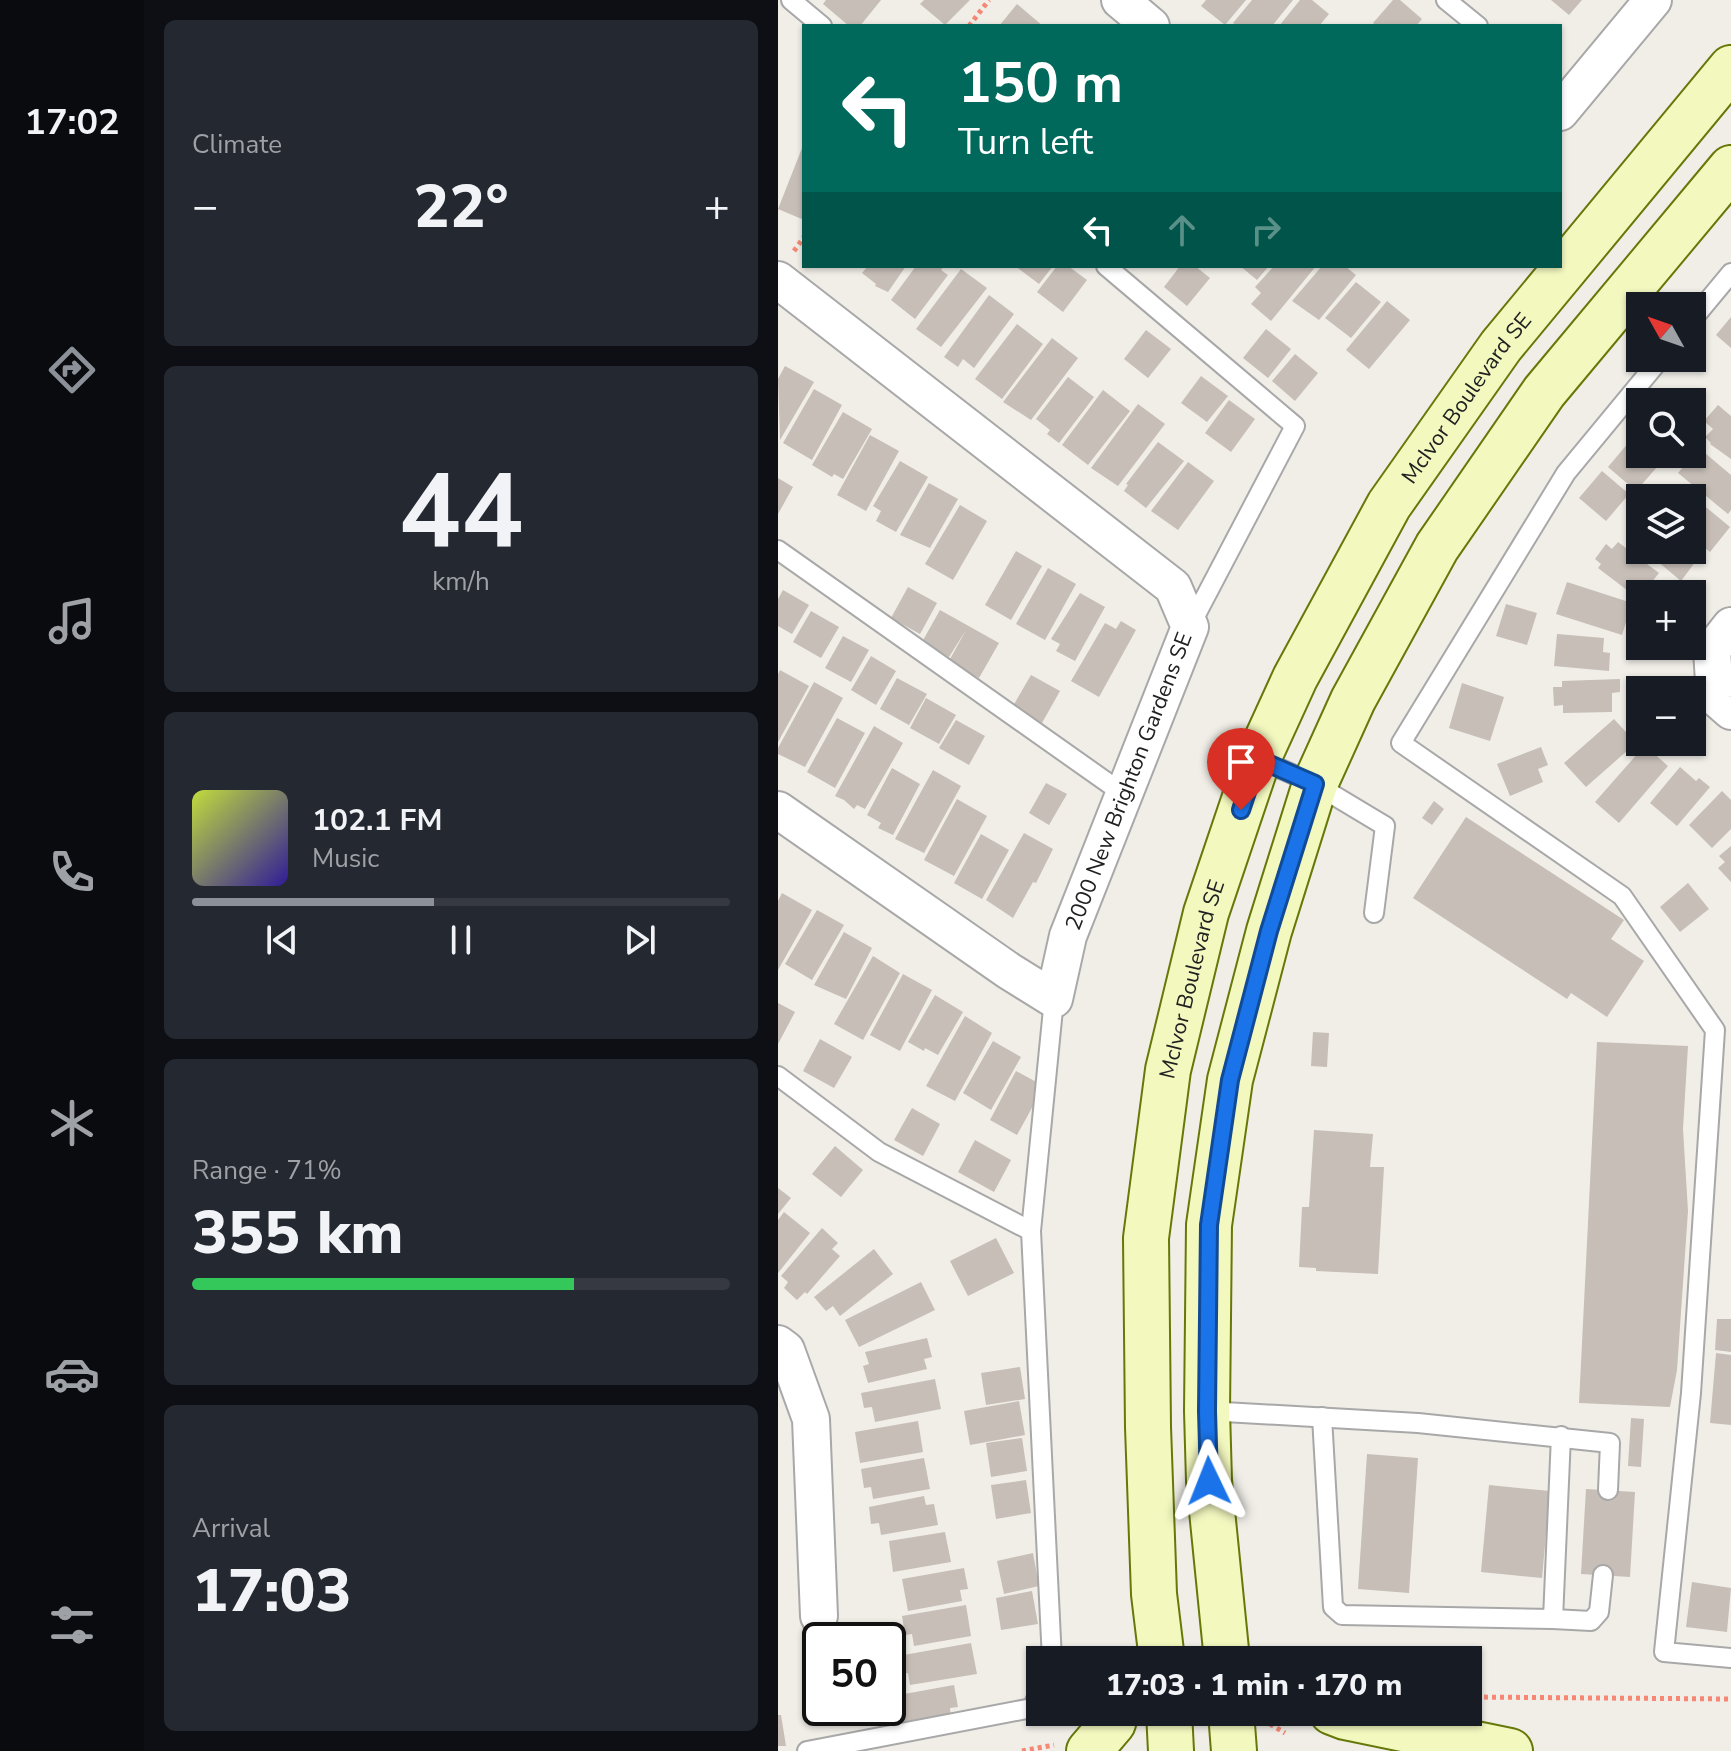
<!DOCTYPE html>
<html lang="en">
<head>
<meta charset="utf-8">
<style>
  :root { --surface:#171b24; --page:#242831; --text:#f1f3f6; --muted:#9ea1a6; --line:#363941; --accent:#8c9099 }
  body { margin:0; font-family:"Nunito Sans",sans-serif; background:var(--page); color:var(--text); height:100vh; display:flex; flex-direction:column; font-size:30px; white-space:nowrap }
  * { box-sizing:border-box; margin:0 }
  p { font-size:26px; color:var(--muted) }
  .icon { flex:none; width:44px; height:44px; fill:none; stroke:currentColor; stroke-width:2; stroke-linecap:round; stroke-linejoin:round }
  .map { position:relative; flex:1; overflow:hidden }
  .sheet { display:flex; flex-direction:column; gap:20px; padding:20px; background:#0d0f14; width:634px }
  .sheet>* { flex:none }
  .top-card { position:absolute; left:24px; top:24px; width:760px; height:244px; border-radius:0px; box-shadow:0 2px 6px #0004; background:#00695c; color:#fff; overflow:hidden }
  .needle { width:52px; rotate:310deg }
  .controls { position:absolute; left:848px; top:292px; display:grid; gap:16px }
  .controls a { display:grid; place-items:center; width:80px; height:80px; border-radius:0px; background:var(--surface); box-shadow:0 2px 6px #0004; font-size:40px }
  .speed { position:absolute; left:24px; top:1622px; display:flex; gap:16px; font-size:40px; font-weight:700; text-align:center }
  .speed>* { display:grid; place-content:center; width:104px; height:104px; border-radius:50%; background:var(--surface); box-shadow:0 2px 6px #0004; line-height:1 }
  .speed .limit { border:4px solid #111; border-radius:12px; background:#fff; color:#111 }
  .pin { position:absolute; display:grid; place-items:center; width:68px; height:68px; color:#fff; margin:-82px -34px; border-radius:50% 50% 50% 0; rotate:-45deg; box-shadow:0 0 8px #0007 }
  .pin .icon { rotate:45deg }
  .me { position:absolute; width:88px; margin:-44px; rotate:358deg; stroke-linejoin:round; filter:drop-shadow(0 0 6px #0008) }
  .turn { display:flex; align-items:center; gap:28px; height:168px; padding:0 24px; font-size:36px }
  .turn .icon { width:104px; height:104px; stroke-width:2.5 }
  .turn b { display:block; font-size:56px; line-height:68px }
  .lanes { display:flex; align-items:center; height:76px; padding:0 24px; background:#0003; justify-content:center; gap:40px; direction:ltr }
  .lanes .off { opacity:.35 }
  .big { font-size:60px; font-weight:800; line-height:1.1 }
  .sheet .card { flex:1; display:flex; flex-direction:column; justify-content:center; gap:12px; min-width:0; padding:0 28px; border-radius:12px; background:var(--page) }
  .sheet .dial { align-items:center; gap:0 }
  .dial b { font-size:104px; line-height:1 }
  .song { display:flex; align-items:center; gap:24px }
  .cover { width:96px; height:96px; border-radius:12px; background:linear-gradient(135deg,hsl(70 70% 55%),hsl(250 70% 35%)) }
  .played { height:8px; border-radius:4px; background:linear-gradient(90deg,var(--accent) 45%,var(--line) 45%) }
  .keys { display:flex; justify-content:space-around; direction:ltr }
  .heat { display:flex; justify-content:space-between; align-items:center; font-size:44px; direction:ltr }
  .charge { height:12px; border-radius:6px; background:linear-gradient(90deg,#34c759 71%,var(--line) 0) }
  .trip { position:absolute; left:248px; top:1646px; width:456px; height:80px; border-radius:0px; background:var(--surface); box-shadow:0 2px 6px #0004; font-weight:800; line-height:80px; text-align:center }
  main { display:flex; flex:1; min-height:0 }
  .menu { display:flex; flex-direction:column; width:144px; justify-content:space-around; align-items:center; background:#090b0e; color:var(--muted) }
  .menu .icon { width:56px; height:56px }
  .menu .on { color:var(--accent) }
  .menu b { font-size:36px; color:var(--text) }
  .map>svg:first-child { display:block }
</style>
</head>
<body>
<main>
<nav class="menu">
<b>17:02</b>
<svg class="icon on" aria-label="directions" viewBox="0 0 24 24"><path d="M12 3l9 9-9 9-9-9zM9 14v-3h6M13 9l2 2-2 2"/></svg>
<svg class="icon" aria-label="music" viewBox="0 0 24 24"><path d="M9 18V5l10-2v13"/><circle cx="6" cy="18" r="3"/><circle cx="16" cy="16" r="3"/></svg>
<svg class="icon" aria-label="phone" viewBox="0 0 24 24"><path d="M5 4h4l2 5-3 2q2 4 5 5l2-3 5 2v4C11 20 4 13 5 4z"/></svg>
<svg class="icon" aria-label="climate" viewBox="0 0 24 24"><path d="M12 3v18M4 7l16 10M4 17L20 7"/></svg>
<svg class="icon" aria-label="car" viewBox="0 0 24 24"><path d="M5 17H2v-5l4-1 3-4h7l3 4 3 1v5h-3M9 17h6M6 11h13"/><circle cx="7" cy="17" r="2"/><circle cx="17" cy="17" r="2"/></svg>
<svg class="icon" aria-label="filters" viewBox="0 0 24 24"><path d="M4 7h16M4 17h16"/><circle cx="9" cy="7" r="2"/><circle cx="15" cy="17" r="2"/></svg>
</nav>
<section class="sheet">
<div class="card"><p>Climate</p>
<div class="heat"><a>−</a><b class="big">22°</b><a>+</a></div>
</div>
<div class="card dial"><b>44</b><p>km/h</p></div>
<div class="card">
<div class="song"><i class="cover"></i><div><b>102.1 FM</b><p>Music</p></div></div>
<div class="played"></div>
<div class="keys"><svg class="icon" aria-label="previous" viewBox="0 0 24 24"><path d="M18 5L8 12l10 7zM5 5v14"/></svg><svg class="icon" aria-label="pause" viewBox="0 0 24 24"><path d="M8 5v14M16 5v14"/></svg><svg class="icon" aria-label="next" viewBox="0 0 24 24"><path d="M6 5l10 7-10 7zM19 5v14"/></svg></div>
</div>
<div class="card"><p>Range · 71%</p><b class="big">355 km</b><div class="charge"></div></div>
<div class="card"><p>Arrival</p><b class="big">17:03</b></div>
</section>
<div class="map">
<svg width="953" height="1751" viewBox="0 0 953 1751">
  <rect width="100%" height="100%" fill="#f1eee8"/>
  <g fill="#c6beb7">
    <polygon points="48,0 103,0 82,26 71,26 45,4"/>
    <polygon points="146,0 192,0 167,25 142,4"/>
    <polygon points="428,0 468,0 447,25 423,6"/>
    <polygon points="474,0 515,0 494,26 459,26 455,23"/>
    <polygon points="522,0 534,0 551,14 541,26 501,26"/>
    <polygon points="615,0 622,0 644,19 638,26 598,26 595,23"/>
    <polygon points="773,0 804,0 791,15"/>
    <polygon points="239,4 265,26 221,26"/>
    <polygon points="26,143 26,220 0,209"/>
    <polygon points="90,266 128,266 110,292 97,286 98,284 84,273"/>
    <polygon points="138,266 166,266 163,270 170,275 137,319 113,300"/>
    <polygon points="237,266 275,266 261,284"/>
    <polygon points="279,266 290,266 309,280 285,312 259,292"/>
    <polygon points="402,266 417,266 432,278 409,306 386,287"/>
    <polygon points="462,266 491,266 479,280"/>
    <polygon points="496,266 538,266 493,321 473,304 483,293 477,287"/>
    <polygon points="544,266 567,266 578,275 541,320 514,301"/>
    <polygon points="183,269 209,288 163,347 138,329"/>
    <polygon points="578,282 603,302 573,338 547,318"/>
    <polygon points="211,295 236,314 196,368 185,359 180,367 166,357"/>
    <polygon points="609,301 632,320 591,369 568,350"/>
    <polygon points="953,317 953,348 938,335"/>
    <polygon points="239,324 265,344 224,399 197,379"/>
    <polygon points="488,329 513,349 490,378 465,358"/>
    <polygon points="368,330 393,349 370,378 346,359"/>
    <polygon points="274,338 300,358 253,420 225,402"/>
    <polygon points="517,354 540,373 517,401 494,381"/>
    <polygon points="7,366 36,382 2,440 0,379"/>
    <polygon points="423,376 450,396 429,422 403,403"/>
    <polygon points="290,377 316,397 281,443 269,434 272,430 258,419"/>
    <polygon points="36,389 64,405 34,460 5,443"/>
    <polygon points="325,390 352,411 310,465 284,445"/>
    <polygon points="451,400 477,419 453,452 427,433"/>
    <polygon points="360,404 387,424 340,486 313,468"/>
    <polygon points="940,405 953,416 953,459 932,444 933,443 927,437 935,429 926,421"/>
    <polygon points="65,412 94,429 65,479 56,474 54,477 34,465"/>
    <polygon points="92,435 121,451 88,511 59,495"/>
    <polygon points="380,442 406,461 368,508 346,491 350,485 348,484"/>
    <polygon points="851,442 862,451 862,454 866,454 880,466 858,491 830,467"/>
    <polygon points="921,448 953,475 953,510 950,514 900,473"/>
    <polygon points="122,461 150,477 118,532 98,521 103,511 95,506"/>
    <polygon points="410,462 436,481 400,530 373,511"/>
    <polygon points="824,471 851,494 828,521 801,498"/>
    <polygon points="0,478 15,487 0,514"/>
    <polygon points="151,483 180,499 152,548 122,535"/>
    <polygon points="900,484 952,527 932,552 914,537 914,498 889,498"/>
    <polygon points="182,505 209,521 175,580 147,564"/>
    <polygon points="840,542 881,573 869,588 877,594 862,594 862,600 820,568 823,564 817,559 828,544 834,549"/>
    <polygon points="866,550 917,550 912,556 918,561 903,581"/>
    <polygon points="238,551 264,566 233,620 207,605"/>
    <polygon points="270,568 298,584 267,640 238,624"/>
    <polygon points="789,582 854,603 844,635 778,614"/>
    <polygon points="130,587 159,603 142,634 113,618"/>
    <polygon points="5,590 31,605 14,634 0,626 0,599"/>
    <polygon points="302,593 327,607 297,661 278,651 282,644 273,639"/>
    <polygon points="728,604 759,613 749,645 718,636"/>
    <polygon points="162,610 221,643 201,678 171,661 188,630 171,657 144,642"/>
    <polygon points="33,611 61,627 43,658 15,642"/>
    <polygon points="343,621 358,630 321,697 293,681 327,623 338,629"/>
    <polygon points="779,634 826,638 825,652 832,653 831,671 776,666"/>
    <polygon points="65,636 91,650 73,682 47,668"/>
    <polygon points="93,656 118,671 98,705 73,690"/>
    <polygon points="2,670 31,686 0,742 0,674"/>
    <polygon points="253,675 282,691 264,723 235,706"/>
    <polygon points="119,678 149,694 131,725 102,709"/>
    <polygon points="842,679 842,692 834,693 834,712 785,713 785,705 776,706 775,687 784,687 784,681"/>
    <polygon points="36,682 65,698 27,767 0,754 0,748"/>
    <polygon points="684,683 726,697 712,741 671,728"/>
    <polygon points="148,698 178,715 161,744 132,728"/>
    <polygon points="59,718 87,733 57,788 29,772"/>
    <polygon points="836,719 858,743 808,787 786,763"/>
    <polygon points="178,720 207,736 191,765 161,748"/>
    <polygon points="96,726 125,743 87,809 79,805 76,809 66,800 57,796"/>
    <polygon points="763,747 770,765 760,769 765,782 732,796 719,764"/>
    <polygon points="872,750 890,766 841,823 817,802 861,752 866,756"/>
    <polygon points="902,767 918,781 921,778 932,787 899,826 872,803"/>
    <polygon points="114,768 142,784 115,835 100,828 103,823 89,815"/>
    <polygon points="155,770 183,786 146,853 117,839"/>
    <polygon points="268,783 289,794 271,825 251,813"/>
    <polygon points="944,791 953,800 953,829 934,848 911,825"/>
    <polygon points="179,799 209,816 176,876 146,860"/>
    <polygon points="656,801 666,809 654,825 644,818"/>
    <polygon points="688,817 846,920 833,939 866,961 829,1017 793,993 789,999 635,898"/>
    <polygon points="246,833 275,849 258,883 255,882 235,918 208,900"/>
    <polygon points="203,834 231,850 204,899 176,883"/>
    <polygon points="953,846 953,882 940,868 947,862 941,856"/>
    <polygon points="910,883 931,909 902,932 882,907"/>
    <polygon points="4,893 34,910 0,970 0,901"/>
    <polygon points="39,910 66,925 34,980 7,964"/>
    <polygon points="66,932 94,948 68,999 36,985"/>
    <polygon points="95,956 122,973 85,1040 56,1024"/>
    <polygon points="125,974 154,990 122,1051 92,1035"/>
    <polygon points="157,995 185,1012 160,1055 147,1048 146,1051 130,1042"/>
    <polygon points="0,1003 17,1012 0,1044"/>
    <polygon points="187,1016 214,1033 177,1101 148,1086"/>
    <polygon points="535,1032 551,1033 549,1067 533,1066"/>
    <polygon points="42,1039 74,1057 56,1088 25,1071"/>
    <polygon points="215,1041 243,1057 213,1110 185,1093"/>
    <polygon points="819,1042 910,1046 905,1129 910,1211 899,1370 892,1407 801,1403"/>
    <polygon points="238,1071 266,1086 239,1135 212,1120"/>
    <polygon points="134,1108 162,1124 145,1156 116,1140"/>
    <polygon points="536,1130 595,1134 592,1167 606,1167 600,1274 538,1271 538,1268 521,1267 524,1207 531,1207"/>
    <polygon points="197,1140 233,1160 216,1192 180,1172"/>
    <polygon points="57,1146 85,1170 63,1197 34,1174"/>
    <polygon points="0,1188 13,1198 0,1214"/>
    <polygon points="6,1212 32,1233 0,1273 0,1220"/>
    <polygon points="44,1228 60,1243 54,1249 62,1256 29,1294 27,1292 19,1300 6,1288 10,1282 3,1276"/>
    <polygon points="218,1238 236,1273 190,1296 172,1261"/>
    <polygon points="96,1249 115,1274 62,1316 55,1306 48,1311 36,1297"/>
    <polygon points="143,1282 157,1310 81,1347 67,1320"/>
    <polygon points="939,1319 953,1319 953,1352 937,1350"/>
    <polygon points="149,1338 154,1357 146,1359 149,1369 90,1383 85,1366 91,1364 87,1352"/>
    <polygon points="938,1353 953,1355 953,1425 932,1423"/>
    <polygon points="242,1367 247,1399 208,1405 203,1373"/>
    <polygon points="157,1379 163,1409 97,1422 94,1407 86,1408 83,1393"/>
    <polygon points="241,1401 247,1435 192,1445 186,1411"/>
    <polygon points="853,1418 866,1419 863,1467 850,1466"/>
    <polygon points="140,1421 145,1452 82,1463 77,1432"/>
    <polygon points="244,1438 249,1471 213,1477 208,1443"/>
    <polygon points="589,1454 640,1458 631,1593 580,1589"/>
    <polygon points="146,1458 152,1489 95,1499 93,1487 86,1488 83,1469"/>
    <polygon points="248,1480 253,1513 218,1519 213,1485"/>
    <polygon points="711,1485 772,1491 764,1578 703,1572"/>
    <polygon points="808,1489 857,1492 852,1577 803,1574"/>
    <polygon points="146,1496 148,1505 156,1504 160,1525 103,1535 101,1523 93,1524 91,1507"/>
    <polygon points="167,1532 173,1562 115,1572 111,1541"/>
    <polygon points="255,1553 261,1586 226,1594 219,1561"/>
    <polygon points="186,1568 190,1589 182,1590 184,1601 130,1611 124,1579"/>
    <polygon points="914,1582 953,1588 949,1632 908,1627"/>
    <polygon points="254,1591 260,1624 223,1630 218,1598"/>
    <polygon points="188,1605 193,1636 136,1646 134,1634 127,1635 124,1616"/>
    <polygon points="193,1643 199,1674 132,1685 130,1673 123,1674 120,1656"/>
    <polygon points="176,1685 180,1707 172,1708 173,1717 114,1726 110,1707 117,1706 115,1696"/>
    <polygon points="0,1715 3,1715 8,1746 0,1746"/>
  </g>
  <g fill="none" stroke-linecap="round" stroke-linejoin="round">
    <g stroke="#a8a8a8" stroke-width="22">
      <g id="lane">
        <polyline points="13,0 44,26"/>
        <polyline points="668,0 700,26"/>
        <polyline points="328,266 517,426 412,626"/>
        <polyline points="914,320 953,273"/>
        <polyline points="883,358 788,473 623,743 844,896 937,1030 913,1393 886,1652 953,1658"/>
        <polyline points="0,550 347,795"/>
        <polyline points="480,759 537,784 607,826 596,913"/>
        <polyline points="0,1076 101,1152 253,1231"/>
        <polyline points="429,1411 640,1423 832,1443 830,1490"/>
        <polyline points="544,1417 555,1607 564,1615 775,1619 783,1436"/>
        <polyline points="775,1619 813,1621 821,1612 825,1575"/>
        <polyline points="274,1660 253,1231 276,999"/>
        <polyline points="29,1751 254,1708 262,1691"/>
      </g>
    </g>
    <g stroke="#a8a8a8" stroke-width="40">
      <g id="street">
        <polyline points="342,0 373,26"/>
        <polyline points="782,112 875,0"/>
        <polyline points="0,280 395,587 412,627 290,936 276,999 231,971 0,810"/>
        <polyline points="953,626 934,650 937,697 953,711"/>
        <polyline points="0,1344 8,1350 33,1419 41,1616"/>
      </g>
    </g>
    <g stroke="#667808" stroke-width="48">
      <g id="secondary">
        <path id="s1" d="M384,1660L376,1594L370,1427L368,1238L390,1070L428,913L480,759L517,678L611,505L723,346L953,68"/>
        <polyline points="449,1660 431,1481 429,1411 431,1225 452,1080 491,931 537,784 575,700 659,547 766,392 953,168"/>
        <polyline points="391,1712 393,1751"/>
        <polyline points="453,1712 456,1751"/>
        <polyline points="554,1712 567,1717 732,1751"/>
        <polyline points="311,1751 335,1723 338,1712"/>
      </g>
    </g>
    <g stroke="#f68774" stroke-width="5" stroke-dasharray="4 4" stroke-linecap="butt">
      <polyline points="191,26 211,0"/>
      <polyline points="16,251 26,237"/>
      <polyline points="690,1697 953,1699"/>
      <polyline points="55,1708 58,1723"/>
      <polyline points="492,1724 507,1733"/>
      <polyline points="244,1751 276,1745"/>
    </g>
    <use href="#lane" stroke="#fff" stroke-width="18"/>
    <use href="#street" stroke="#fff" stroke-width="36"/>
    <use href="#secondary" stroke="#f3f8bf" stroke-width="44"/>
  </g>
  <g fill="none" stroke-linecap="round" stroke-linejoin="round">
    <g stroke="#114b97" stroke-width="20">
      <polyline id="route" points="431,1481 429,1411 431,1225 452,1080 491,931 537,784 480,759 463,810"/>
    </g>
    <use href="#route" stroke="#1a73e8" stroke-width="14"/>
  </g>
  <g text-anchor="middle" stroke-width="8" stroke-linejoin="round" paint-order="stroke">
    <g font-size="22" fill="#212121" stroke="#fff">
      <text dy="8" stroke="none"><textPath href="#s1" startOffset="1334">McIvor Boulevard SE</textPath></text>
      <text transform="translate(350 781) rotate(-69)" y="8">2000 New Brighton Gardens SE</text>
      <text dy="8" stroke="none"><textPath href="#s1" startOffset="686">McIvor Boulevard SE</textPath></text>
    </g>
  </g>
</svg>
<div class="controls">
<a><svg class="needle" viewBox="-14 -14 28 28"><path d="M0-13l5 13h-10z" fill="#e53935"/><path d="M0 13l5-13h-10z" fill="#9ea1a6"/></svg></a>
<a><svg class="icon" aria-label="search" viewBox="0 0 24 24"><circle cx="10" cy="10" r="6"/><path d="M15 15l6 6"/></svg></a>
<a><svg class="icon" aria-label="layers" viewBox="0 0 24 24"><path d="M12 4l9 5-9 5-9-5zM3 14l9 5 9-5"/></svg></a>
<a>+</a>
<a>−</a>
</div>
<div class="speed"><div class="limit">50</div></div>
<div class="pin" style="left:463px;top:810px;background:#d93025"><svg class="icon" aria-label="arrive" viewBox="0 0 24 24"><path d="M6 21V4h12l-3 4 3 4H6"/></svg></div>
<svg class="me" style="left:431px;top:1481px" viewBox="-20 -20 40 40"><path d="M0-17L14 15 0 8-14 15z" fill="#1a73e8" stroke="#fff" stroke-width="4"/></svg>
<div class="trip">17:03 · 1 min · 170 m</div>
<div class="top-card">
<div class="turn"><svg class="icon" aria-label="left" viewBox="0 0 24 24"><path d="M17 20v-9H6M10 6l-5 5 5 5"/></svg><div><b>150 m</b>Turn left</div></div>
<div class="lanes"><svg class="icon" aria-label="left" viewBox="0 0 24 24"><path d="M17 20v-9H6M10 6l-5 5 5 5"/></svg><svg class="icon off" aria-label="ahead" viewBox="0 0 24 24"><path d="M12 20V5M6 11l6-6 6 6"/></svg><svg class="icon off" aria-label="right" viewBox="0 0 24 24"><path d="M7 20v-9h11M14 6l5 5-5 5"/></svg></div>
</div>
</div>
</main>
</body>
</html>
